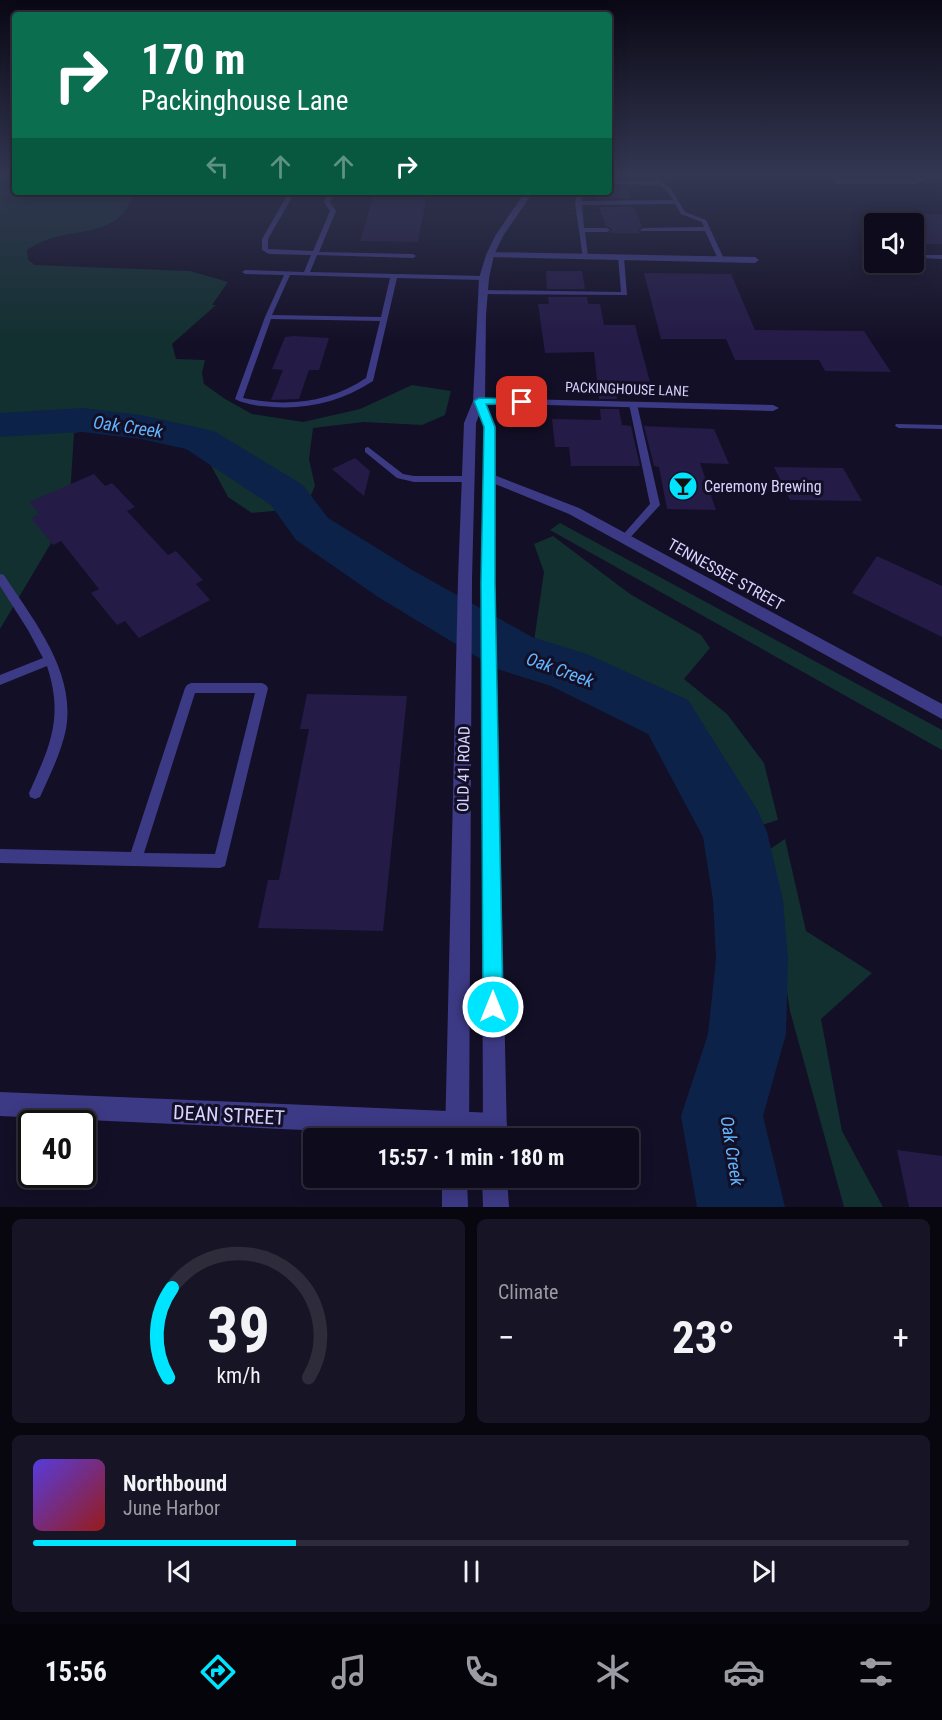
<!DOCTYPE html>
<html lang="en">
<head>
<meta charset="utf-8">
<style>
  :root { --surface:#0e0b1c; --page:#171425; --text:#f1f3f6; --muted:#9b9ba3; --line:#2e2b3b; --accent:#00e5ff }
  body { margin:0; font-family:"Roboto Condensed",sans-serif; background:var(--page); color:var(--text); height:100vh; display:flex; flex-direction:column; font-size:22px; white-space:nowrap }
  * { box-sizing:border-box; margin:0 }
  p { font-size:20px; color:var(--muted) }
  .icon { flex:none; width:33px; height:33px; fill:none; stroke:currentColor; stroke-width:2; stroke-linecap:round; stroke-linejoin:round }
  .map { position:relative; height:1207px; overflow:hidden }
  .side { display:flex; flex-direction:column; gap:12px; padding:12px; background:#08060f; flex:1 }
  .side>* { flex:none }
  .banner { position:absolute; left:12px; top:12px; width:600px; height:183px; border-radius:6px; box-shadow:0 3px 15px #0003,0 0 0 2px var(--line); background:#0b6e4f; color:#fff; overflow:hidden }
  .buttons { position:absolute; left:864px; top:213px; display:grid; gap:12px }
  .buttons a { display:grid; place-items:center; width:60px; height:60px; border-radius:6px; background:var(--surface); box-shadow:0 3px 15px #0003,0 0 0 2px var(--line); font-size:30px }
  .speed { position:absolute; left:18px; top:1110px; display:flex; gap:12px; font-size:30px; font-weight:700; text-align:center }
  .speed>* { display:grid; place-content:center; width:78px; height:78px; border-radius:50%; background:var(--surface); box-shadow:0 3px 15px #0003,0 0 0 2px var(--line); line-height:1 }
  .speed .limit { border:3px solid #111; border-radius:9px; background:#fff; color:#111 }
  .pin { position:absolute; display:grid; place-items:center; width:51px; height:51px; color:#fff; margin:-26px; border-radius:12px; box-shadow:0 3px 9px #0006 }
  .me { position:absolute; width:66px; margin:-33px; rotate:0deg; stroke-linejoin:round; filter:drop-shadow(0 0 4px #0008) }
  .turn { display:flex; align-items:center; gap:21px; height:126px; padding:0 30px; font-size:27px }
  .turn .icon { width:78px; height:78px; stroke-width:2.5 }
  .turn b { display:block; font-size:42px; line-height:51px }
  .lanes { display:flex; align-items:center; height:57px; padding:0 30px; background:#0003; justify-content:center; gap:30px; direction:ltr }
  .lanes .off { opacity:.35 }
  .big { font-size:45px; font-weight:700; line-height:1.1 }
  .side .widget { flex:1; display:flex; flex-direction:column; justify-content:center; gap:9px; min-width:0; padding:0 21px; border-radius:9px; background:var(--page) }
  .side .dial { align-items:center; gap:0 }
  .dial svg { height:156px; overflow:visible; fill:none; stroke:var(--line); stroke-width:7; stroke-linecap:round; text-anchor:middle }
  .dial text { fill:var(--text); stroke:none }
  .song { display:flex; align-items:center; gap:18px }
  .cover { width:72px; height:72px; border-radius:9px; background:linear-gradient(135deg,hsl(250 70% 55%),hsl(0 70% 35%)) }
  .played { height:6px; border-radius:3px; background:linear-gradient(90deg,var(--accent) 30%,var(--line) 30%) }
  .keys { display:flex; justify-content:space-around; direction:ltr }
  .heat { display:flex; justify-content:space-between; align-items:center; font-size:33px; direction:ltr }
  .side .tiles { flex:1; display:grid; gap:12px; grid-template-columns:1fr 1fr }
  .widget:last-child { grid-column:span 2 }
  .trip { position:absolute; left:303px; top:1128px; width:336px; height:60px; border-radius:6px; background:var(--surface); box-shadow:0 3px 15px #0003,0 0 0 2px var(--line); font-weight:700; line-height:60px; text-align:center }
  .dock { display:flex; height:96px; justify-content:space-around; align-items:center; background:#06040b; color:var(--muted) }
  .dock .icon { width:42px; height:42px }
  .dock .on { color:var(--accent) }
  .dock b { font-size:27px; color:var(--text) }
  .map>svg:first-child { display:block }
</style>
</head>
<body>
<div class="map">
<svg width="942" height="1207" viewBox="0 0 942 1207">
  <rect width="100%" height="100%" fill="#130f26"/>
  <g fill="#12302f">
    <path d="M0,174H15V192H134C119,239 80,226 44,241C38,243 32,247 27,250L28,260L35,265L190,271L228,282L212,305H216L172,344L176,359L205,360L202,373L204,384L225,399L252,414L303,422L360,409L412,385L451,391L445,415L422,425L364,422L313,428L309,459L315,486L305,508L252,513L228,497L200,445L171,431L115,425L74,433L69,513L0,629Z"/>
    <polygon points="560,523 942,730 942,750 550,530"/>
    <polygon points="553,536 630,594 701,635 710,648 684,679 727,714 764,763 778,820 759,826 739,815 692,739 656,700 533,648 544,572 534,544"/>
    <polygon points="785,839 806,931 872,973 821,1019 842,1131 883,1207 844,1207 790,1011 780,950 757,858"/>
  </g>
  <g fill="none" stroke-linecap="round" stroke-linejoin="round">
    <polygon fill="#0c2248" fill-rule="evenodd" points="82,408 141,415 214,431 303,485 328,518 414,571 532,637 587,654 688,700 758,811 767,832 783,900 788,959 786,1034 763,1116 785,1207 697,1207 681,1116 708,1034 716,959 713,900 703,837 648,734 551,686 497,669 378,597 296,540 271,505 186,449 141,439 82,432 0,437 0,413"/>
  </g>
  <g fill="#241b47">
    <polygon points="609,186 626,187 631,198 596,199 593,192 609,192"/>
    <polygon points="375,192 427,192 418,242 360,241"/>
    <polygon points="599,207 634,207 642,226 638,230 640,233 609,233 612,229 606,226"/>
    <rect x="914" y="214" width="28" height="30"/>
    <polygon points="546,271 582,271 585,289 547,289"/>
    <polygon points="644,273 731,274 755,330 864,331 891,372 825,371 819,360 735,360 726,339 661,339"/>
    <polygon points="548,297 587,297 588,304 600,304 604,325 635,325 650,382 614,381 617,399 599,399 594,352 545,353 538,304 549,304"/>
    <polygon points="294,336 329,338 319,370 309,370 299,399 271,400 283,370 272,369 285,337"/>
    <polygon points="600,409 619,409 622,425 631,426 640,466 571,466 569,447 555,447 552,419 601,420"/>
    <polygon points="644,426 714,429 729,464 700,463 716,510 667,509 659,467 654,466"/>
    <polygon points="355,458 370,471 364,496 332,469"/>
    <polygon points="774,467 843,468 862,501 790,500"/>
    <polygon points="94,474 105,486 112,483 135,507 127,511 168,555 176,551 203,580 196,584 210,600 139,638 125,621 117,625 91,593 99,589 61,541 53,545 31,518 39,514 29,502"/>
    <polygon points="877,556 942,586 942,637 852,593"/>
    <polygon points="307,694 407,696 383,931 258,928 268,880 279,880 309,729 300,729"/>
    <polygon points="897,1150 942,1156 942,1207 909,1207"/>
  </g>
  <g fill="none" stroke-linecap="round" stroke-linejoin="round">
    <g fill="#3d3a85" fill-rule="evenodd">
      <polygon points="648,174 654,174 671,189 685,212 706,220 724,259 723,260 718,259 705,231 641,231 640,230 643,228 704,227 702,222 681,214 675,204 582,205 584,228 607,228 610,230 607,232 585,232 588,257 583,258 575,203 577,192 583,192 582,201 673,200 667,191 660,185 609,184 609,180 656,181"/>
      <polygon points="931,174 933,177 915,184 836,184 833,182 836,180 914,180"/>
      <path d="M289,192H295L268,239V249L313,251L330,211L324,202L329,192H335L330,202L336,211L319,252L413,254L416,256L413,258L317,255L310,272L484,276L487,278L484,280L397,278L373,381C339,403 302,411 262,406C253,405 242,403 235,399L265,317L284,275L245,274L242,272L245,270L304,272L311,255L269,254L262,250V239ZM290,275L390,278L381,317L272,315ZM271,319L380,321L366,378C329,403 287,407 243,398Z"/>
      <polygon points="621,255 624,257 627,295 483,294 480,292 483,290 621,292 618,257"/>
      <polygon points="925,255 942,255 942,259 923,258 922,257"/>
      <polygon points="630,402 633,402 637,404 660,505 627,541 621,541 619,539 621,537 650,504 629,404"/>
      <polygon points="896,424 942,425 942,429 899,428 895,426"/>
      <polygon points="368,447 403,474 414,476 468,476 472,479 468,482 414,482 397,478 365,452 365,448"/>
      <path d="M0,574L4,575C33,620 76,671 66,729C61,753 50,775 40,797L35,799L30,797L29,793C50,746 64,718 47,666L0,685V675L43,658L28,630L0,586Z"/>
      <path d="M191,683H262L266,685L268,688L225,866L220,868L0,863V849L131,852L185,688L187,685ZM195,693H255L215,854L144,853Z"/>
    </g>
    <g fill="#3d3a85" fill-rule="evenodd">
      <polygon points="490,252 755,257 759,260 755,263 487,257 487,253"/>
      <polygon points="479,398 773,405 779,408 773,411 475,403 473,401"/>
      <polygon points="489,473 579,508 942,704 942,719 569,514 485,480 483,477 485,474"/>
      <polygon points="0,1092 495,1113 504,1116 507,1125 504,1134 495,1137 457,1137 0,1116"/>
    </g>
    <g fill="#3d3a85" fill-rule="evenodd">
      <polygon points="525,192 533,192 503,236 494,255 489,278 486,315 485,401 496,427 495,583 507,1138 483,1138 481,583 484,427 479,415 476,423 472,579 469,1138 445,1138 458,579 464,423 473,401 479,278 486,255 495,236"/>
      <polygon points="442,1178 467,1178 468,1207 442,1207"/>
      <polygon points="482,1178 507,1178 509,1207 483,1207"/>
    </g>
  </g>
  <linearGradient id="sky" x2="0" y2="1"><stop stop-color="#0a0815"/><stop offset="0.51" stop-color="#333752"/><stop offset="1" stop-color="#333752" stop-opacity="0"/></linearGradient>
  <rect width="942" height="343" fill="url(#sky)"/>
  <polygon fill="#00e5ff" stroke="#0095a6" stroke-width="1.5" points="479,398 522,399 527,402 522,405 486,404 495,427 495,583 503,1007 500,1014 493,1017 486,1014 483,1007 481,583 484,427 474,401"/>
  <defs>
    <g id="bar-disc" transform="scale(1.5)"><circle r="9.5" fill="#00e5ff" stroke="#130f26"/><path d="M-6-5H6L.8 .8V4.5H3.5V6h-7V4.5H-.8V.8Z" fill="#111"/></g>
  </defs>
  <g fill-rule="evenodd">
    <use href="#bar-disc" x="683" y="486"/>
  </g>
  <g text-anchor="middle" stroke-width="6" stroke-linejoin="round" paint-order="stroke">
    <g font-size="14" fill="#d9d4ff" stroke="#130f26">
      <text transform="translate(627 389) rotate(2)" y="5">PACKINGHOUSE LANE</text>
    </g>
    <g font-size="16" fill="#d9d4ff" stroke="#130f26" text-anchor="start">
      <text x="704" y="492">Ceremony Brewing</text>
    </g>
    <g font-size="16" fill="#d9d4ff" stroke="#130f26">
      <text transform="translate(726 574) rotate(29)" y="6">TENNESSEE STREET</text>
      <text transform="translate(463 769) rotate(-89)" y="6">OLD 41 ROAD</text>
    </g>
    <g font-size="18" font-style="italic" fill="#62b6ff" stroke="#130f26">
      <text transform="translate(128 427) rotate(8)" y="6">Oak Creek</text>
      <text transform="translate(560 670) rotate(20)" y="6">Oak Creek</text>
      <text transform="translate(732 1151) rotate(81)" y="6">Oak Creek</text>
    </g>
    <g font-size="20" fill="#d9d4ff" stroke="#130f26">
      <text transform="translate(229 1115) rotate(3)" y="7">DEAN STREET</text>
    </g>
  </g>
</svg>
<div class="buttons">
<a><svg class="icon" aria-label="sound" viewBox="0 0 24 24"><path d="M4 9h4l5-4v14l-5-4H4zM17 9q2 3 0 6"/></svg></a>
</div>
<div class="speed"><div class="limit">40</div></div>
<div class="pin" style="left:522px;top:402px;background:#d93025"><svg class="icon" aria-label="arrive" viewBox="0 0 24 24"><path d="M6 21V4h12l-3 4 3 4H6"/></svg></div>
<svg class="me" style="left:493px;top:1007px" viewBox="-20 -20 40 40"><circle r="17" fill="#00e5ff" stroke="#fff" stroke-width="3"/><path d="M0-11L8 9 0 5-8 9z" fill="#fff"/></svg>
<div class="trip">15:57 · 1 min · 180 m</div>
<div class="banner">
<div class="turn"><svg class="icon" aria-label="right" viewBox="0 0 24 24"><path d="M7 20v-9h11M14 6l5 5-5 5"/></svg><div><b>170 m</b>Packinghouse Lane</div></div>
<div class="lanes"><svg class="icon off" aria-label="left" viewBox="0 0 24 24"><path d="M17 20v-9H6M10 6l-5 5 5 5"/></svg><svg class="icon off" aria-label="ahead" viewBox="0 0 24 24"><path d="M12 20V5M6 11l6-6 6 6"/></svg><svg class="icon off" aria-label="ahead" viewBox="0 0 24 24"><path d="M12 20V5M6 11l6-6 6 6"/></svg><svg class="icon" aria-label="right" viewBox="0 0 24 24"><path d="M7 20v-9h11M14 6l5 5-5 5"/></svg></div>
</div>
</div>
<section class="side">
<div class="tiles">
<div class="widget dial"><svg viewBox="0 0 100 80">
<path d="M14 69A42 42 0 1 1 86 69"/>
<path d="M14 69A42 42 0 0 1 16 23" stroke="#00e5ff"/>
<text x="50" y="56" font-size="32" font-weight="700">39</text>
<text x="50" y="72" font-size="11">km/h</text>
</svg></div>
<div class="widget"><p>Climate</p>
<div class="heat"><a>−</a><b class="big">23°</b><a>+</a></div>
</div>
<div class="widget">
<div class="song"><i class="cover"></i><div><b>Northbound</b><p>June Harbor</p></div></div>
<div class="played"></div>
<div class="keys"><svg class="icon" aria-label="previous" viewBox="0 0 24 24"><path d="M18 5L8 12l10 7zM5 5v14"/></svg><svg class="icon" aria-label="pause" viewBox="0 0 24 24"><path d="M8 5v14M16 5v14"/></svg><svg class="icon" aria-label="next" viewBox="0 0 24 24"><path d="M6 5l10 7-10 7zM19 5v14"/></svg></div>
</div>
</div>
</section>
<nav class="dock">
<b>15:56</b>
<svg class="icon on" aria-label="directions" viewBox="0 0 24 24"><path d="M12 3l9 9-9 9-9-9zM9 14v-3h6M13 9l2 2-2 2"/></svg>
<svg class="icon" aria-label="music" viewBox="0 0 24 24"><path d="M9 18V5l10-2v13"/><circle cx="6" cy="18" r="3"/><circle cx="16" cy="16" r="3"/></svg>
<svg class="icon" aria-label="phone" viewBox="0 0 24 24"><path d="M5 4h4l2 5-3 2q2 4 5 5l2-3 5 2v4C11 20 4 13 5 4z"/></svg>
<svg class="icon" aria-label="climate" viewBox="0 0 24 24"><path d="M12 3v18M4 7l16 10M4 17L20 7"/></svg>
<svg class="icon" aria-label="car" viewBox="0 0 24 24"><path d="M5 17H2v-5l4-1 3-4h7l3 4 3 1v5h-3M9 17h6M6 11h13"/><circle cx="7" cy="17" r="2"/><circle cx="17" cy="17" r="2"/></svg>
<svg class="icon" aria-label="filters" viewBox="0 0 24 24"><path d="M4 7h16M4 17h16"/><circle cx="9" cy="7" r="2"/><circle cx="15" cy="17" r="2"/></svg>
</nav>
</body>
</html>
